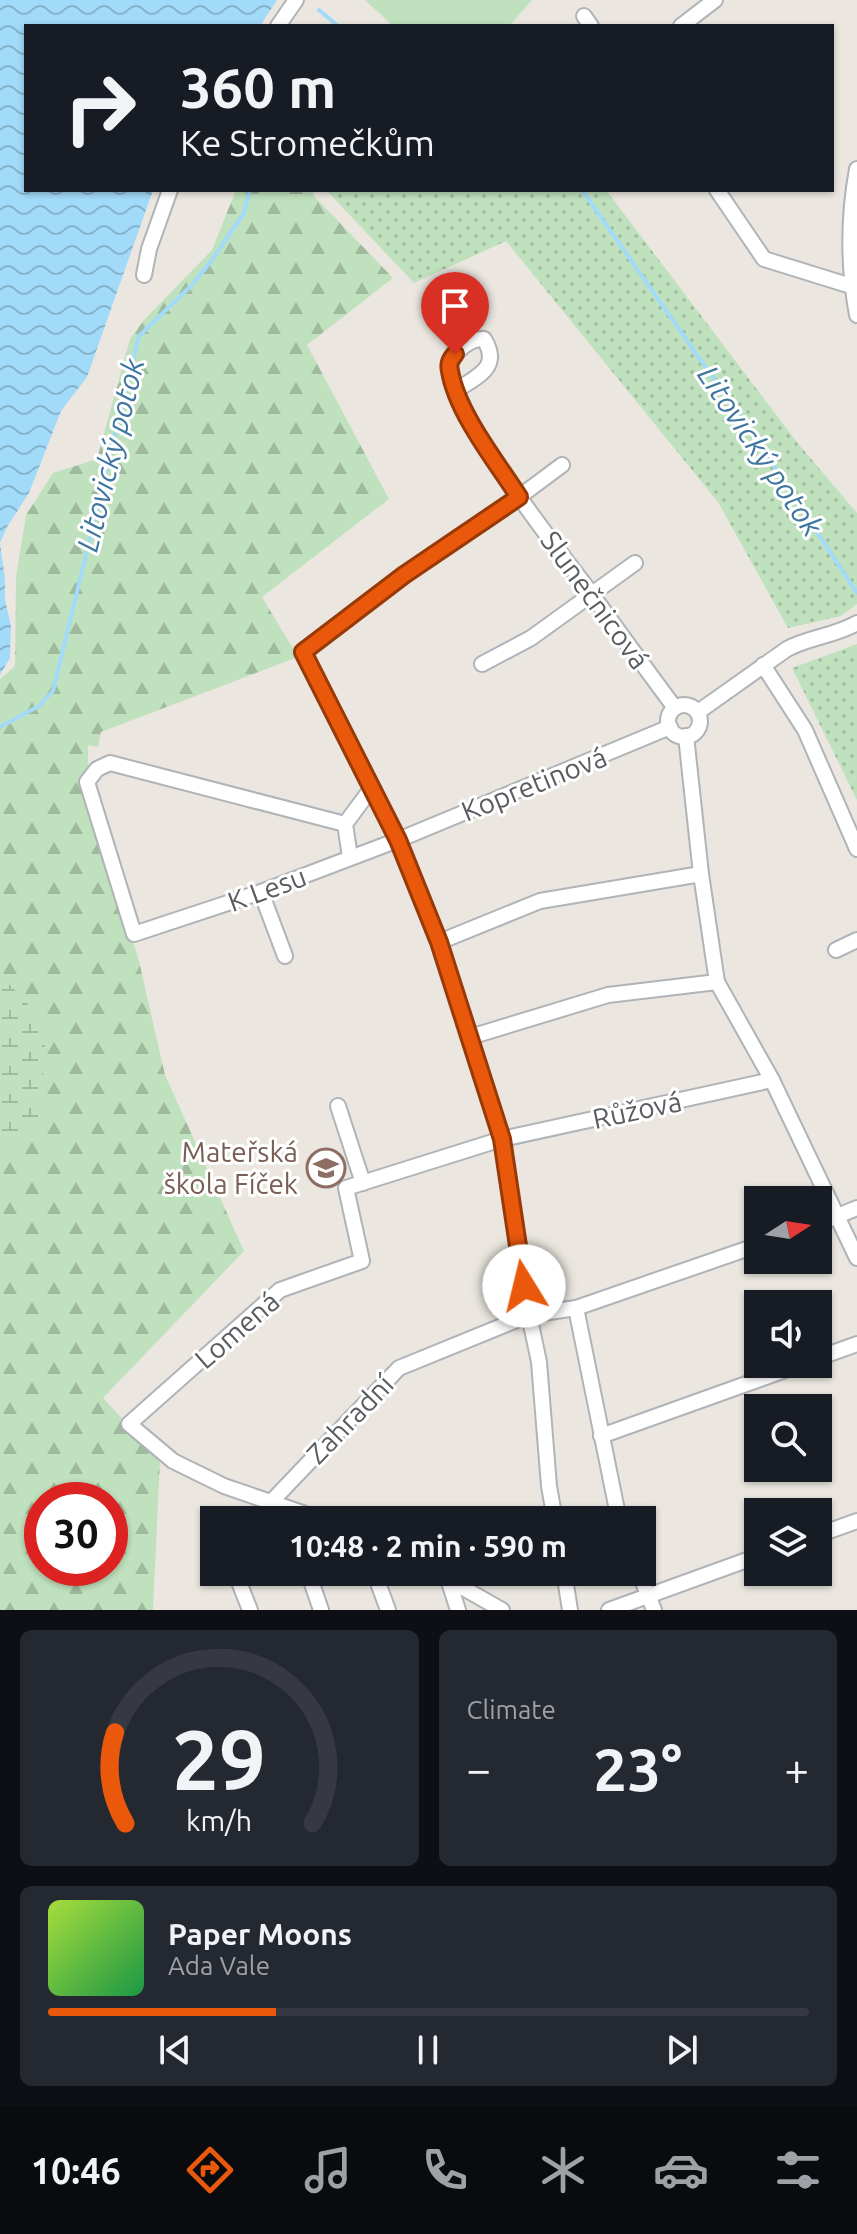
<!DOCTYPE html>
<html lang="en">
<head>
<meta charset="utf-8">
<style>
  :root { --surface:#171b24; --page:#242831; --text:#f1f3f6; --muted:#9ea1a6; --line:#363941; --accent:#ea580c }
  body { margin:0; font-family:Ubuntu,sans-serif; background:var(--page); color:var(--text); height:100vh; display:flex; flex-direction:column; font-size:30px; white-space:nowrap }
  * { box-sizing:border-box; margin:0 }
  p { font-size:26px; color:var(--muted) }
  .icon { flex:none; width:44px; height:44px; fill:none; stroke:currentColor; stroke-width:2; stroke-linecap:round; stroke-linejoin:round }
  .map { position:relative; height:1610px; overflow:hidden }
  .sheet { display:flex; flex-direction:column; gap:20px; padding:20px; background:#0d0f14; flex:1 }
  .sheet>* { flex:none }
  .hud { position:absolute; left:24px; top:24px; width:810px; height:168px; border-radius:0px; box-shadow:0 2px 6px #0004; background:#171b24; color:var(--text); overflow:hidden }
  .needle { width:52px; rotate:78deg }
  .controls { position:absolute; left:744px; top:1186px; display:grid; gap:16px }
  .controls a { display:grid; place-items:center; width:88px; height:88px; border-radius:0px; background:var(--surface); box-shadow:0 2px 6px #0004; font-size:40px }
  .speed { position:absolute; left:24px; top:1482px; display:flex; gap:16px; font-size:40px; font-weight:700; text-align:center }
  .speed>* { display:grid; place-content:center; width:104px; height:104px; border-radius:50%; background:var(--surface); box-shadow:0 2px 6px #0004; line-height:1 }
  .speed .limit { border:12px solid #d22; background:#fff; color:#111 }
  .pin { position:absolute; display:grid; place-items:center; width:68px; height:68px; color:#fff; margin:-82px -34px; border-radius:50% 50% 50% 0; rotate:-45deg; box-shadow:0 0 8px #0007 }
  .pin .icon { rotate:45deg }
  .me { position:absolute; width:88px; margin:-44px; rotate:351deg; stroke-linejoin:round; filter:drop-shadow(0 0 6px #0008) }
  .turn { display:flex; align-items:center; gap:28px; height:168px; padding:0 24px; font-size:36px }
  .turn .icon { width:104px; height:104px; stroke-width:2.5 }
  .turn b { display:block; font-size:56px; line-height:68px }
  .big { font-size:60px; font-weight:700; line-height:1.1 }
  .sheet .tile { flex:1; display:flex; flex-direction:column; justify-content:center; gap:12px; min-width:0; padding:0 28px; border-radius:12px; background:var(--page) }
  .sheet .dial { align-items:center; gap:0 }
  .dial svg { height:208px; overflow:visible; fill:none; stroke:var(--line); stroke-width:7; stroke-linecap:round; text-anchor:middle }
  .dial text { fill:var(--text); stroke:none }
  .song { display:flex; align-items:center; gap:24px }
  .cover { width:96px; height:96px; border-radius:12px; background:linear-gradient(135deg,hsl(80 70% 55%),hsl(140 70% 35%)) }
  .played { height:8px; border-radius:4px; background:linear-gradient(90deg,var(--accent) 30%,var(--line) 30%) }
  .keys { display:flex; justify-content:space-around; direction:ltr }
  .heat { display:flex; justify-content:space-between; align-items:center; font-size:44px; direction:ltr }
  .sheet .tiles { flex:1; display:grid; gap:20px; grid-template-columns:1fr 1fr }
  .tile:last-child { grid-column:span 2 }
  .trip { position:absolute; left:200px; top:1506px; width:456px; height:80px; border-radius:0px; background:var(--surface); box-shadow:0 2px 6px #0004; font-weight:700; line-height:80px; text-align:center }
  .dock { display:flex; height:128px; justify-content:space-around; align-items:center; background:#090b0e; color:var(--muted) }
  .dock .icon { width:56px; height:56px }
  .dock .active { color:var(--accent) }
  .dock b { font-size:36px; color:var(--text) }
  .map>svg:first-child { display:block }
</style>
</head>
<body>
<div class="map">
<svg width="857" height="1610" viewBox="0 0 857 1610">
  <defs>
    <pattern id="green-dots" width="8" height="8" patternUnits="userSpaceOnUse" patternTransform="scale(2)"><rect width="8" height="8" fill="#c0e1bd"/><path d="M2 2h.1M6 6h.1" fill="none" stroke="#9fba9d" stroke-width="1.8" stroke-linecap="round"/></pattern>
    <pattern id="forest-firs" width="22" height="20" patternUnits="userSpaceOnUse" patternTransform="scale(2)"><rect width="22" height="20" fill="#c0e1bd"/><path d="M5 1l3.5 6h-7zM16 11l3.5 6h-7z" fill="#9fba9d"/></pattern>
    <pattern id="wetland-marsh" width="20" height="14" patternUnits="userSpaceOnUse" patternTransform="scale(2)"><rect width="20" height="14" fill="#c0e1bd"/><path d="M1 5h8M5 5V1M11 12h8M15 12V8" fill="none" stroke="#9fba9d"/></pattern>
    <pattern id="water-waves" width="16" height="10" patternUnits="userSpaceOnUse" patternTransform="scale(2)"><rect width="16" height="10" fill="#a2daf9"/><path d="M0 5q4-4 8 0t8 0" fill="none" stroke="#87b4cd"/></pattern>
  </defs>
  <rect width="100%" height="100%" fill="#ebe7e0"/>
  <g fill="url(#green-dots)">
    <polygon points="326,190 606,190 796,441 857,513 857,604 841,616 788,628 718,502 506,241 414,283"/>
    <polygon points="857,644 857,800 792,668"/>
  </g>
  <path fill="url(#forest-firs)" fill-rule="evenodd" d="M236,190H314L313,195L393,278L307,345L389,499L262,597L298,657L101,732L98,747L88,745V775L108,858L139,961L165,1075L244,1251L103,1398L160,1460L153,1610H0V679L15,666L16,577L26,515L53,473L97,459L130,339L144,320L212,250ZM42,1500H110V1568H42Z"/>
  <polygon fill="url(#wetland-marsh)" points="0,974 46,1024 40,1124 0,1149"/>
  <polygon fill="#c0e1bd" points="365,0 532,0 509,26 393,26"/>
  <polygon fill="url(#water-waves)" points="0,0 277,0 260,26 26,26 26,190 153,190 87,377 61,411 29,493 7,527 0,543 5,579 5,600 11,626 10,658 0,675"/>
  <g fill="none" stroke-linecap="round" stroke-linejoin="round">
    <g stroke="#a2daf9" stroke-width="4">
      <polyline points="319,10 338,26"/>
      <polyline points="582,190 755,438 857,593"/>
      <polyline points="0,727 39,706 53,691 139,336 191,286 212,260 244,213 250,190"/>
    </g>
    <g stroke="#b0b3b7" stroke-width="18">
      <g id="street">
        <polyline points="584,16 591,26"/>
        <polyline points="278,26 296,0"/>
        <polyline points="681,26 715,0"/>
        <path d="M857,169C848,218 848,266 857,315"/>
        <polyline points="717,190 764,259 851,286"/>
        <polyline points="144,275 149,249 170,190"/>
        <path d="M457,390C479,375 501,367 484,339C470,338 458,350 450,361C447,410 555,546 588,589C617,629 645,668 675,708"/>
        <polyline points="482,664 531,638 635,563"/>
        <polyline points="763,665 805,730 857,849"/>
        <circle cx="684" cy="721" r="16"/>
        <path d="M698,712L787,649C809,637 835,636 857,623"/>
        <polyline points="686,736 701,874 717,982 772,1080 857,1258"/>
        <polyline points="345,824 110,763 97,769 87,782 134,934 261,892 398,840 670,727"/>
        <polyline points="350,857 345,824 371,789"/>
        <polyline points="261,892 285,956"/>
        <polyline points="439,942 540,901 701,874"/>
        <polyline points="836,950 857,940"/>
        <polyline points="470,1037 608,995 717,982"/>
        <polyline points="338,1106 363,1183"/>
        <polyline points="818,1224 857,1208"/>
        <polyline points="576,1308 619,1520"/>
        <polyline points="818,1358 857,1344"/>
        <polyline points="601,1436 802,1364"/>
        <polyline points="271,1502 399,1368 529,1315 576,1308 758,1245"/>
        <polyline points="323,1520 224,1486 173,1461 129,1424 280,1290 362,1261 346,1188 502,1139 772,1080"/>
        <polyline points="555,1520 549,1486 539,1362 529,1315 502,1139 439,942 398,840 303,652 404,575 519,497 562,465"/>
        <polyline points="818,1535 857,1521"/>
        <polyline points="235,1572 250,1610"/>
        <polyline points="308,1572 321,1610"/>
        <polyline points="374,1572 388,1610"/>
        <polyline points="435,1572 502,1610"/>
        <polyline points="564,1572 570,1610"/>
        <polyline points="639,1572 654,1610"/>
        <polyline points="448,1579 458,1610"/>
        <polyline points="609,1610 758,1556"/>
      </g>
    </g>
    <use href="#street" stroke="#fff" stroke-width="14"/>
  </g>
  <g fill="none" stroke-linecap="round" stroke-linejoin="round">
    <g stroke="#983908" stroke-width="20">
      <path id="route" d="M455,354C451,359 448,363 450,371C457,413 496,461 519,497L404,575L303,652L398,840L439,942L502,1139L524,1286"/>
    </g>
    <use href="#route" stroke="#ea580c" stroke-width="14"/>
  </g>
  <defs>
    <g id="school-ring" transform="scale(2)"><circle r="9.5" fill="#fff" stroke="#8d6e63" stroke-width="1.5"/><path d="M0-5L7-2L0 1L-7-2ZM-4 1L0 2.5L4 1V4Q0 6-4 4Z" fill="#8d6e63"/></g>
  </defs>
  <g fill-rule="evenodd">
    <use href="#school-ring" x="326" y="1168"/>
  </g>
  <g text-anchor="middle" stroke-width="6" stroke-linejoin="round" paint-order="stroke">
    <g font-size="28" fill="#595c60" stroke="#fff">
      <text transform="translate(595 600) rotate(54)" y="10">Slunečnicová</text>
      <text transform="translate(534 784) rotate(-22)" y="10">Kopretinová</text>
      <text transform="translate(267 889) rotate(-20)" y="10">K Lesu</text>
      <text transform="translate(637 1110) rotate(-12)" y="10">Růžová</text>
      <text transform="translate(237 1330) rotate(-41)" y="10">Lomená</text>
      <text transform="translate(350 1419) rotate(-46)" y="10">Zahradní</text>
    </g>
    <g font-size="28" fill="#785e54" stroke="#fff" text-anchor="end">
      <text x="298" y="1162">Mateřská<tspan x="298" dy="32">škola Fíček</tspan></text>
    </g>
    <g font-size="30" font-style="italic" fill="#3f76a0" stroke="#fff">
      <text transform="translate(760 451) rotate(56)" y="10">Litovický potok</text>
      <text transform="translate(111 455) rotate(-76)" y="10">Litovický potok</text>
    </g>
  </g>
</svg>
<div class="controls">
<a><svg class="needle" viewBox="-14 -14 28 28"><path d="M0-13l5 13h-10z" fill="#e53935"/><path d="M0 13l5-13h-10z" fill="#9ea1a6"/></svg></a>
<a><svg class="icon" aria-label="sound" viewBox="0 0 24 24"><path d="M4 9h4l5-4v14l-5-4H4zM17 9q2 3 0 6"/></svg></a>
<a><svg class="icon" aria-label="search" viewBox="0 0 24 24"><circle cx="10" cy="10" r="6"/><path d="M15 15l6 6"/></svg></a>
<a><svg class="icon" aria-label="layers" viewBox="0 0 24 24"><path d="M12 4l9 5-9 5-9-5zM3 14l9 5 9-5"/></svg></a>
</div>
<div class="speed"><div class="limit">30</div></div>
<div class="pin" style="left:455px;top:354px;background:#d93025"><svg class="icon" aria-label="arrive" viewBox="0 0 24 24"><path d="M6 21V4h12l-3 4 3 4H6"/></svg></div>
<svg class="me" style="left:524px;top:1286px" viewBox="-20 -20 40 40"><circle r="19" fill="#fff"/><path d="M0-13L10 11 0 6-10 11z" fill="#ea580c"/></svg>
<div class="trip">10:48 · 2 min · 590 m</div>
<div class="hud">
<div class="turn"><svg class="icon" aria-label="right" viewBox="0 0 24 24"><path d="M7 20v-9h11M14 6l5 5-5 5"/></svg><div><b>360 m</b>Ke Stromečkům</div></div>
</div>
</div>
<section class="sheet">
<div class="tiles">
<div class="tile dial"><svg viewBox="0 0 100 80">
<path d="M14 69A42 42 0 1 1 86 69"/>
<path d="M14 69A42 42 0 0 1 10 34" stroke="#ea580c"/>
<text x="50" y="56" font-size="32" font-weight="700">29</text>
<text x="50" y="72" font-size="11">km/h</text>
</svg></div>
<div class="tile"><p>Climate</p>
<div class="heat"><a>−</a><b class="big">23°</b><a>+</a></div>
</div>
<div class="tile">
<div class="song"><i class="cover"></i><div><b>Paper Moons</b><p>Ada Vale</p></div></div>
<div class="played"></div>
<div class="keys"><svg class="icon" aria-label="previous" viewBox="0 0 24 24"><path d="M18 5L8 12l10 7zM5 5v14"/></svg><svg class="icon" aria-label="pause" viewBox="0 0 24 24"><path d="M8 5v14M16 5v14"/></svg><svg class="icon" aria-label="next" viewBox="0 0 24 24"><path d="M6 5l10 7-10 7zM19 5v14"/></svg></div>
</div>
</div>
</section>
<nav class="dock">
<b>10:46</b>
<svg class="icon active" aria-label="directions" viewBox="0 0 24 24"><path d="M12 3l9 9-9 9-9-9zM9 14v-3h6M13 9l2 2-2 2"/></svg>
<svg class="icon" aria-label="music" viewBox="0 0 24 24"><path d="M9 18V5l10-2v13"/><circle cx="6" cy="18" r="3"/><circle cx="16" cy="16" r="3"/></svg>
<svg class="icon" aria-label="phone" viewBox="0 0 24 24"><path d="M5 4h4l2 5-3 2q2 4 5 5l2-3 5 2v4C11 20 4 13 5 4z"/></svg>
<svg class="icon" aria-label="climate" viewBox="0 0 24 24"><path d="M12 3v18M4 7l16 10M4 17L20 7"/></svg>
<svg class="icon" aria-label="car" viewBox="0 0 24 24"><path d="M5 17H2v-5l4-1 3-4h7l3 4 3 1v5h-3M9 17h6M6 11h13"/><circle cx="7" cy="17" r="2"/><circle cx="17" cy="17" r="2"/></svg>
<svg class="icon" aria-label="filters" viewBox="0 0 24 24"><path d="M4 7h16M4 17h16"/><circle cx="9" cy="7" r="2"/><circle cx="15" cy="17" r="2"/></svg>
</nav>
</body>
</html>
